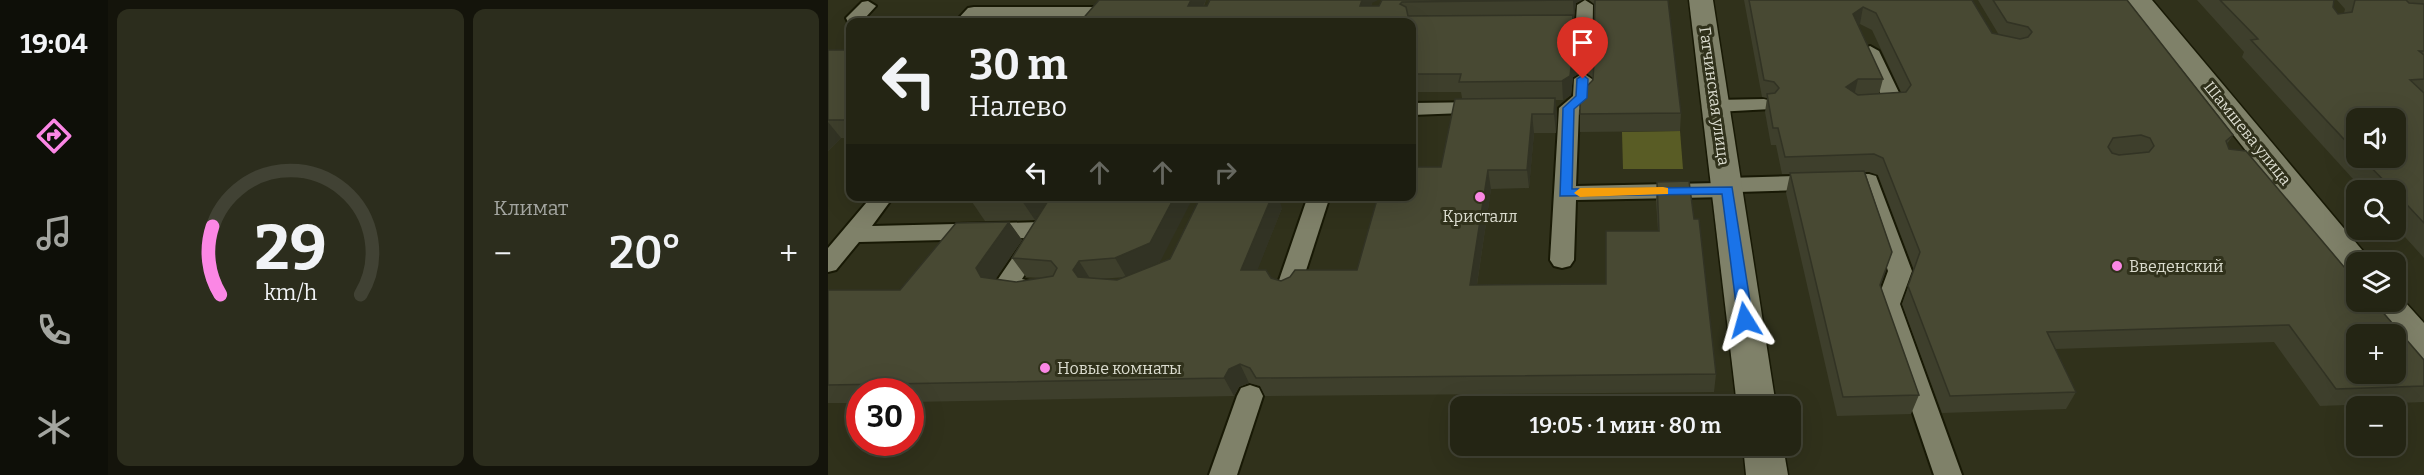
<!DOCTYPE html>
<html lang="ru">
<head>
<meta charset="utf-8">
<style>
  :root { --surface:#242514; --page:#2c2d1d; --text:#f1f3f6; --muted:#a3a5a0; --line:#414234; --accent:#fb87e5 }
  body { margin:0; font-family:Bitter,serif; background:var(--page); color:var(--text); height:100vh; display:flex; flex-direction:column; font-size:22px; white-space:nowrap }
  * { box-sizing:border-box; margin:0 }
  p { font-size:20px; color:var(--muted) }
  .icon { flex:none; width:33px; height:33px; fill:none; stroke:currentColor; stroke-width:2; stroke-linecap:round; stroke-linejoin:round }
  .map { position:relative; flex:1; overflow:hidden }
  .panel { display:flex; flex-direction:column; gap:9px; padding:9px; background:#14140b; width:720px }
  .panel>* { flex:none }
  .banner { position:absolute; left:18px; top:18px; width:570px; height:183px; border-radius:12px; box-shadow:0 6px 24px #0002,0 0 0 2px var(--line); background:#242514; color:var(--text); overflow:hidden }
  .tools { position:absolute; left:1518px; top:108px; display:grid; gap:12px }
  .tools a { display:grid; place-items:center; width:60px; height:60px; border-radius:12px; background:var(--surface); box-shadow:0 6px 24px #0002,0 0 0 2px var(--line); font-size:30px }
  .speed { position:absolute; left:18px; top:378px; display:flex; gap:12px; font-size:30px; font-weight:700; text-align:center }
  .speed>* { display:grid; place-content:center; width:78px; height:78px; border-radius:50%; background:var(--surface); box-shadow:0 6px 24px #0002,0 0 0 2px var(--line); line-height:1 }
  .speed .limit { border:9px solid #d22; background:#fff; color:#111 }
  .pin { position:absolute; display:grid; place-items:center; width:51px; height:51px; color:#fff; margin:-62px -26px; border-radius:50% 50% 50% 0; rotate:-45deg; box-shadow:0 0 6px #0007 }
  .pin .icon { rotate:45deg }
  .me { position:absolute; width:66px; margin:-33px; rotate:352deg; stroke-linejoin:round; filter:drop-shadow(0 0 4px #0008) }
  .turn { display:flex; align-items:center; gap:21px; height:126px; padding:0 24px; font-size:27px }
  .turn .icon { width:78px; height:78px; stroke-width:2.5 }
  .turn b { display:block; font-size:42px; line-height:51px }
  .lanes { display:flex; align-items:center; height:57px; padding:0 24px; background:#0003; justify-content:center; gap:30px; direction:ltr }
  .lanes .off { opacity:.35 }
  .big { font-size:45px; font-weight:600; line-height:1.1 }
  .panel .card { flex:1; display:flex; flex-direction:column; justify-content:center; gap:9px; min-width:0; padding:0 21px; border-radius:12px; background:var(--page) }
  .panel .dial { align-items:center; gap:0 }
  .dial svg { height:156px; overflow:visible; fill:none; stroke:var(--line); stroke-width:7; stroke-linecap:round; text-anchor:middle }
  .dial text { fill:var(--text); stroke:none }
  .heat { display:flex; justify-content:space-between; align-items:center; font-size:33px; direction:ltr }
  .panel .tiles { flex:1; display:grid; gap:9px; grid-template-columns:repeat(2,1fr) }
  .trip { position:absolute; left:622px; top:396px; width:351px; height:60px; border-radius:12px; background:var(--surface); box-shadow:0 6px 24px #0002,0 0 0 2px var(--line); font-weight:600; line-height:60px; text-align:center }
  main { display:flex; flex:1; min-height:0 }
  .dock { display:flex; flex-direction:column; width:108px; justify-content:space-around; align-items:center; background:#0e0f08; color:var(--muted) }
  .dock .icon { width:42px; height:42px }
  .dock .current { color:var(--accent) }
  .dock b { font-size:27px; color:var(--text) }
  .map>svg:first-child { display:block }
</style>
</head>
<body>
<main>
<nav class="dock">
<b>19:04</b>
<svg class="icon current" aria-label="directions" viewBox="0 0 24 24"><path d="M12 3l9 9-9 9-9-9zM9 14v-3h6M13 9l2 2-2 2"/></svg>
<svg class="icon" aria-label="music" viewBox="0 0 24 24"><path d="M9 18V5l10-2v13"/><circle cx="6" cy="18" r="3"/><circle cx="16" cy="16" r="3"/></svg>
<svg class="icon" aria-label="phone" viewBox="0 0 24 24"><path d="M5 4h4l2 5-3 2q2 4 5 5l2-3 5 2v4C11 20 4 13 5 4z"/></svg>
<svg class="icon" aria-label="climate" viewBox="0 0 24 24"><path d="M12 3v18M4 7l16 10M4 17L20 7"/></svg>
</nav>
<section class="panel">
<div class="tiles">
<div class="card dial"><svg viewBox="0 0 100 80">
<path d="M14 69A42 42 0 1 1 86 69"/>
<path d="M14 69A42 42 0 0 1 10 34" stroke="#fb87e5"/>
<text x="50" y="56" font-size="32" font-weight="700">29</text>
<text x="50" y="72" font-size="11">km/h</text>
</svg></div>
<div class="card"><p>Климат</p>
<div class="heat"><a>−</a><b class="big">20°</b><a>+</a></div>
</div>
</div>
</section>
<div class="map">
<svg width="1596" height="475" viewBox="0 0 1596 475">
  <rect width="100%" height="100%" fill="#30311b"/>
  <g fill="#595c25">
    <polygon points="155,19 251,19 248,22 151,22"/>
    <polygon points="852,131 855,169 795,169 794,132"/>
  </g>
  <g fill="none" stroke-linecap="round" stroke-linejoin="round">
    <g stroke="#181905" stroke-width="4">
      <g id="lane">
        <polygon points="757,0 765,5 764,63 755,68 746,63 748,30 716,30 707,25 716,20 748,20 749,5"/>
        <polygon points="40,1 48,6 37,18 40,22 20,22 18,18 34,2"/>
        <polygon points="146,7 267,7 275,12 267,17 150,17 144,22 127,22 140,8"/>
        <polygon points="1042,46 1051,51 1076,103 1073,107 1048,109 1038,103 1041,99 1054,97 1033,51"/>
        <polygon points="755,73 764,79 763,98 751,110 748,186 890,183 899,178 1041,174 1048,176 1084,271 1072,304 1134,475 1106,475 1048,304 1060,271 1033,188 910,192 900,197 748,200 746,260 742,266 734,268 726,266 722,260 731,108 745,96 746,79"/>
        <polygon points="936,99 943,101 946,105 943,109 888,112 878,106 888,100"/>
        <polygon points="655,102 662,104 665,108 662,112 584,115 584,103"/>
        <polygon points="44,196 66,196 44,226 215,222 223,224 226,230 194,279 205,282 209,288 205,294 197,297 168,294 164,288 198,238 31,242 8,270 0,272 0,248"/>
        <polygon points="480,196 502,196 472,289 468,295 460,298 452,295 448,289"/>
        <polygon points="422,385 431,388 435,396 409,475 381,475 409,396 413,388"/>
      </g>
    </g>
    <g stroke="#181905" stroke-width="3">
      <g id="street">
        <polygon points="861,0 885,0 948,406 909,406"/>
        <polygon points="1299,0 1324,0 1540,257 1543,262 1528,262 1528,278 1516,275"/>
        <path d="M1568,292L1596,323V364C1584,360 1568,349 1568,334H1563L1539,302H1568Z"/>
        <polygon points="915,446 955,446 960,475 918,475"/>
      </g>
    </g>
    <use href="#lane" fill="#7f8169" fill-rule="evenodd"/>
    <use href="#street" fill="#7f8169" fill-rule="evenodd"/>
  </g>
  <g fill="#3e3f2c" fill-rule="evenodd">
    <polygon points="271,0 378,0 376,6 544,3 543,6 551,6 554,0 754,0 748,3 746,18 745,18 746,32 745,46 753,52 766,45 766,4 761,0 840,0 853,113 852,131 752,132 752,114 765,78 756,71 745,77 743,95 735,100 727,100 729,116 728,133 706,133 701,188 663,189 649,285 778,284 830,231 828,201 829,182 866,219 888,374 886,392 437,396 432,386 421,383 411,387 406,396 82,402 82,392 32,392 32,403 0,403 0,290 72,290 181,222 194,240 167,279 188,282 214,278 198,277 184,258 223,196 332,262 298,277 271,279 289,280 342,259 454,208 429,270 443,278 453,281 529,270 613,167 634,98 633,92 584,92 584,22"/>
    <path d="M916,0H1144L1164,33L1171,35L1150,0H1299L1405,135L1399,144L1401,149L1596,360V402L1492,406L1446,342L1227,349L1248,392L1238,409L1114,413L1074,304L1086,270L1050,175L1041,172H1037L1064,252L1052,286L1091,395L1083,414L1009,416L958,193L962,174H954L948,145H943L937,112L939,98L934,97ZM1032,24L1044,30L1073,92L1051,94L1055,79L1030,25Z"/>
    <path d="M1369,0H1506L1505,7L1510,14L1516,13L1517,9L1509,0H1596V258L1568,227V190H1535L1414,57L1416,52ZM1528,118L1568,158H1528Z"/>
    <polygon points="0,50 22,50 22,138 13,138 0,151"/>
    <polygon points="148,196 222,196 207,220 157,221 144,202"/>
  </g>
  <g fill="#323324">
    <polygon points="363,0 378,0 367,22 360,6"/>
    <polygon points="534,0 550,0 544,3 536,22 532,6"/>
    <polygon points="745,0 754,0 748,3 746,18"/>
    <polygon points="1035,7 1032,24 1022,30 1025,14"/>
    <polygon points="745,15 746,32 744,59 756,53 756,71 745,77 743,95 735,100 734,81 743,45"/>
    <polygon points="1030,79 1026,96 1018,87"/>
    <polygon points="727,98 729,116 728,133 726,114"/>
    <polygon points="704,114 706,133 701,188 699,170"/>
    <polygon points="0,122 13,138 0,151"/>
    <polygon points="660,170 663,189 646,304 642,285"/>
    <polygon points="197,196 222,196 207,220 194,201"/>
    <polygon points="347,196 366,196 332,262 298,277 287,258"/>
    <polygon points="444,196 450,196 454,208 422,289 413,270"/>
    <polygon points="181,222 194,240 162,287 153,277 148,268"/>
    <polygon points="251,261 263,280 257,289 245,270"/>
    <polygon points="412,364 421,383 411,387 406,396 396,378 401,369"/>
  </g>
  <g fill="#484933" stroke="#323324" stroke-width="1.5" fill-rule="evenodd">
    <polygon points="271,0 363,0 360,6 379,6 382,0 534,0 532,6 551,6 554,0 745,0 574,2 572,4 578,7 580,16 745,15 743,45 753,52 766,45 767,0 840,0 853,113 752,114 752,93 765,80 766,61 756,53 744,59 742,76 734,81 631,82 633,74 584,74 584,22 252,22"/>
    <path d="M921,0H1144L1164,33L1192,39L1200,37L1204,32L1200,27L1179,22L1165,0H1299L1405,135L1398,141L1401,149L1418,151L1528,281V302H1546L1596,360V386L1508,389L1461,325L1219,332L1248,392L1122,396L1080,286L1092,252L1055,158L1046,154L957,157L950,128H945L939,94L947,93L951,88L946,82L936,80ZM1035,7L1048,13L1083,85L1078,92L1030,95L1018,87L1030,79H1055L1025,14ZM1313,135L1322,138L1326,146L1321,152L1291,155L1284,153L1280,147L1285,138ZM1528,334H1568V374H1528Z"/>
    <polygon points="1392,0 1506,0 1505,7 1510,14 1524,12 1527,0 1578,0 1581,3 1596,4 1596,51 1591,51 1596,55 1596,79 1582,80 1596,93 1596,223 1568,193 1568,190 1565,190 1534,158 1568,158 1568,118 1528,118 1528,152 1423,40 1430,39"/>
    <rect x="0" y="50" width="22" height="70"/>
    <polygon points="727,98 726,114 704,114 699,170 660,170 642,285 778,284 778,231 831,231 829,182 861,181 866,219 871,219 888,374 428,378 422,368 412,364 401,369 396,378 0,385 0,290 72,290 128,223 181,222 148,268 153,277 188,282 225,276 229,268 223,261 184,258 223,196 347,196 322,243 287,258 251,261 245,270 250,277 289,280 342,259 373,196 444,196 413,270 438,270 443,278 453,281 462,277 467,270 529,270 550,196 584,196 584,167 613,167 627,99"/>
    <polygon points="1036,171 1064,252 1052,285 1091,395 1015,397 962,173"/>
    <polygon points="148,196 197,196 194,201 144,202"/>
  </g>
  <polygon fill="#1a73e8" stroke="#114b97" stroke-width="1.5" points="755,75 760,79 759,98 746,109 744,189 904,187 925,320 923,324 917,326 910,320 894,194 732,196 735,108 748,96 749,79"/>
  <polygon fill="#f59e0b" points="835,187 840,188 840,194 752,197 746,193 752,188"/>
  <g fill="#fb87e5" stroke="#30311b" stroke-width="2">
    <circle cx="652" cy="197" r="6"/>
    <circle cx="1289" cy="266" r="6"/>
    <circle cx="217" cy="368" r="6"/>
  </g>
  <g text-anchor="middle" stroke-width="6" stroke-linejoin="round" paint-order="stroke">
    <g font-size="16" fill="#dcddd0" stroke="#30311b">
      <text transform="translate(887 96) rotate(82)" y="6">Гатчинская улица</text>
      <text transform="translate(1420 133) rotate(51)" y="6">Шамшева улица</text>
    </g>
    <g font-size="16" fill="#dcddd0" stroke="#30311b" text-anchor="start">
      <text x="652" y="222" text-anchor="middle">Кристалл</text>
      <text x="1301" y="272">Введенский</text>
      <text x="229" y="374">Новые комнаты</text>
    </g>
  </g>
</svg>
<div class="tools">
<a><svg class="icon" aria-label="sound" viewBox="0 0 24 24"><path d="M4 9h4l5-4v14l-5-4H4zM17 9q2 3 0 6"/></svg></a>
<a><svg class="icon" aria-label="search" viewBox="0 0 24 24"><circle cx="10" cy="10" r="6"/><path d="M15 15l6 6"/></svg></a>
<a><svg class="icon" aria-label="layers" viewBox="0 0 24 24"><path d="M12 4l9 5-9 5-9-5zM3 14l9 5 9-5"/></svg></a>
<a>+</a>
<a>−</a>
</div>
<div class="speed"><div class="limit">30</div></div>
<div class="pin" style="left:755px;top:79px;background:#d93025"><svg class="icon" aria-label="arrive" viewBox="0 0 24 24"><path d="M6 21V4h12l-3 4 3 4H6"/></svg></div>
<svg class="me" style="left:917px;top:320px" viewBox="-20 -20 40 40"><path d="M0-17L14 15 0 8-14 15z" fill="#1a73e8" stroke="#fff" stroke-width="4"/></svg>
<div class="trip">19:05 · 1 мин · 80 m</div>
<div class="banner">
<div class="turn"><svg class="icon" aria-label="left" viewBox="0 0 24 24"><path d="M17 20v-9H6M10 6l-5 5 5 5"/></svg><div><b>30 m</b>Налево</div></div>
<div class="lanes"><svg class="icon" aria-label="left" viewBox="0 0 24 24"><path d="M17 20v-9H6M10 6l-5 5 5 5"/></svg><svg class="icon off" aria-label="ahead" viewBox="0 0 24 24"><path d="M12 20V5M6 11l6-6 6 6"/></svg><svg class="icon off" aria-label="ahead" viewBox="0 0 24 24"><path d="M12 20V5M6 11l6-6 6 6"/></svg><svg class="icon off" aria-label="right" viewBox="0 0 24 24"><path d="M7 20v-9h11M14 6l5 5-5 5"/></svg></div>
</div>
</div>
</main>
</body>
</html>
